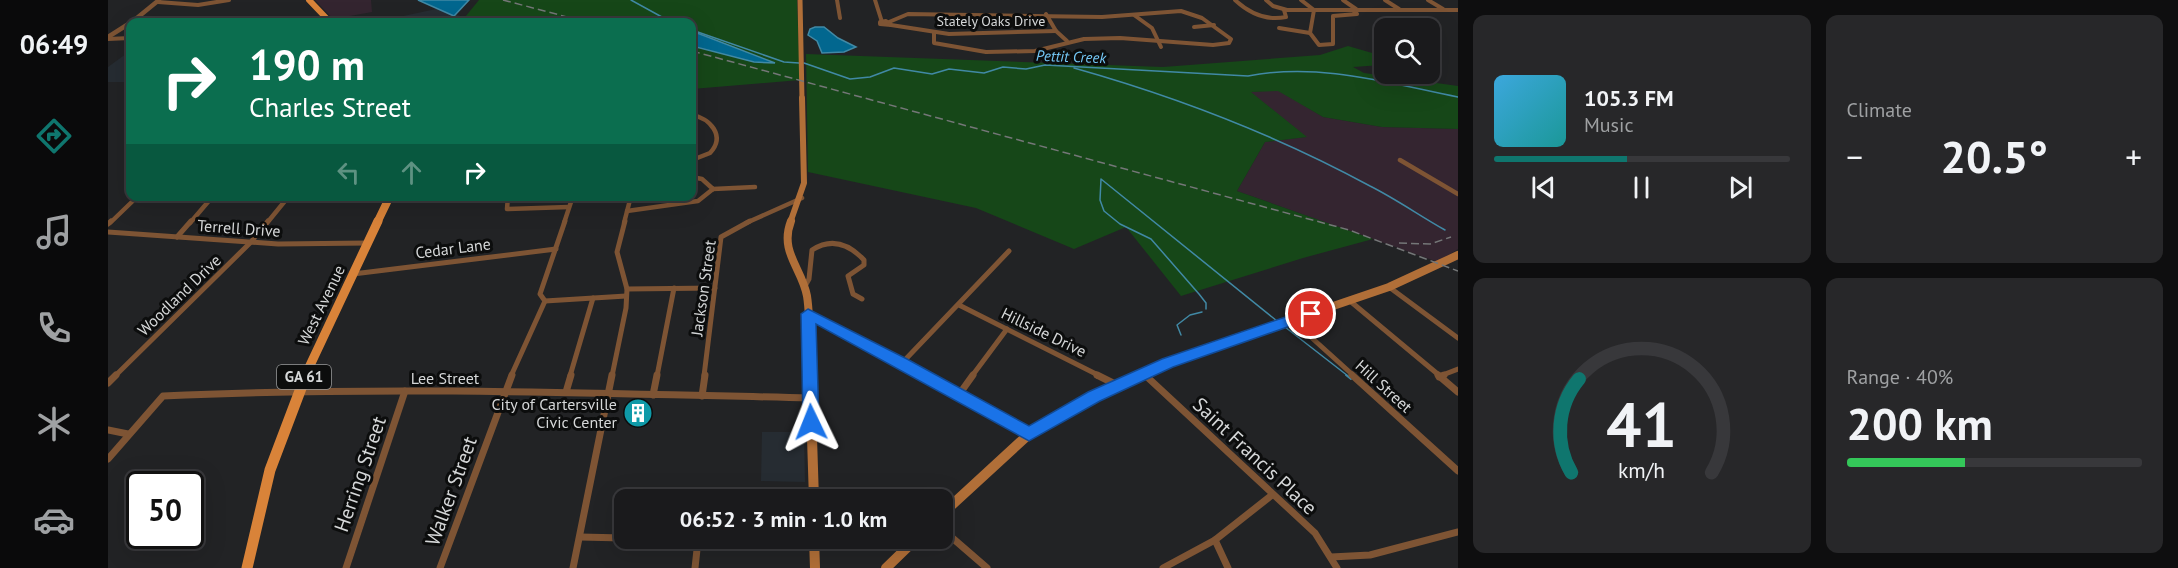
<!DOCTYPE html>
<html lang="en">
<head>
<meta charset="utf-8">
<style>
  :root { --surface:#1a1a1c; --page:#272729; --text:#f1f3f6; --muted:#9fa1a3; --line:#38383b; --accent:#0f766e }
  body { margin:0; font-family:"PT Sans",sans-serif; background:var(--page); color:var(--text); height:100vh; display:flex; flex-direction:column; font-size:22px; white-space:nowrap }
  * { box-sizing:border-box; margin:0 }
  p { font-size:20px; color:var(--muted) }
  .icon { flex:none; width:33px; height:33px; fill:none; stroke:currentColor; stroke-width:2; stroke-linecap:round; stroke-linejoin:round }
  .map { position:relative; flex:1; overflow:hidden }
  .drawer { display:flex; flex-direction:column; gap:15px; padding:15px; background:#0e0e0f; width:720px }
  .drawer>* { flex:none }
  .banner { position:absolute; left:18px; top:18px; width:570px; height:183px; border-radius:12px; box-shadow:0 6px 24px #0002,0 0 0 2px var(--line); background:#0b6e4f; color:#fff; overflow:hidden }
  .controls { position:absolute; left:1266px; top:18px; display:grid; gap:12px }
  .controls a { display:grid; place-items:center; width:66px; height:66px; border-radius:12px; background:var(--surface); box-shadow:0 6px 24px #0002,0 0 0 2px var(--line); font-size:30px }
  .speed { position:absolute; left:18px; top:471px; display:flex; gap:12px; font-size:30px; font-weight:700; text-align:center }
  .speed>* { display:grid; place-content:center; width:78px; height:78px; border-radius:50%; background:var(--surface); box-shadow:0 6px 24px #0002,0 0 0 2px var(--line); line-height:1 }
  .speed .limit { border:3px solid #111; border-radius:9px; background:#fff; color:#111 }
  .pin { position:absolute; display:grid; place-items:center; width:51px; height:51px; color:#fff; margin:-26px; border:3px solid #fff; border-radius:50%; box-shadow:0 2px 6px #0007 }
  .me { position:absolute; width:66px; margin:-33px; rotate:358deg; stroke-linejoin:round; filter:drop-shadow(0 0 4px #0008) }
  .turn { display:flex; align-items:center; gap:21px; height:126px; padding:0 24px; font-size:27px }
  .turn .icon { width:78px; height:78px; stroke-width:2.5 }
  .turn b { display:block; font-size:42px; line-height:51px }
  .lanes { display:flex; align-items:center; height:57px; padding:0 24px; background:#0003; justify-content:center; gap:30px; direction:ltr }
  .lanes .off { opacity:.35 }
  .big { font-size:45px; font-weight:600; line-height:1.1 }
  .drawer .tile { flex:1; display:flex; flex-direction:column; justify-content:center; gap:9px; min-width:0; padding:0 21px; border-radius:12px; background:var(--page) }
  .drawer .dial { align-items:center; gap:0 }
  .dial svg { height:156px; overflow:visible; fill:none; stroke:var(--line); stroke-width:7; stroke-linecap:round; text-anchor:middle }
  .dial text { fill:var(--text); stroke:none }
  .song { display:flex; align-items:center; gap:18px }
  .cover { width:72px; height:72px; border-radius:9px; background:linear-gradient(135deg,hsl(200 70% 55%),hsl(180 70% 35%)) }
  .played { height:6px; border-radius:3px; background:linear-gradient(90deg,var(--accent) 45%,var(--line) 45%) }
  .keys { display:flex; justify-content:space-around; direction:ltr }
  .heat { display:flex; justify-content:space-between; align-items:center; font-size:33px; direction:ltr }
  .charge { height:9px; border-radius:4px; background:linear-gradient(90deg,#34c759 40%,var(--line) 0) }
  .drawer .tiles { flex:1; display:grid; gap:15px; grid-template-columns:repeat(2,1fr) }
  .trip { position:absolute; left:506px; top:489px; width:339px; height:60px; border-radius:12px; background:var(--surface); box-shadow:0 6px 24px #0002,0 0 0 2px var(--line); font-weight:600; line-height:60px; text-align:center }
  main { display:flex; flex:1; min-height:0 }
  .menu { display:flex; flex-direction:column; width:108px; justify-content:space-around; align-items:center; background:#0a0a0b; color:var(--muted) }
  .menu .icon { width:42px; height:42px }
  .menu .selected { color:var(--accent) }
  .menu b { font-size:27px; color:var(--text) }
  .map>svg:first-child { display:block }
</style>
</head>
<body>
<main>
<nav class="menu">
<b>06:49</b>
<svg class="icon selected" aria-label="directions" viewBox="0 0 24 24"><path d="M12 3l9 9-9 9-9-9zM9 14v-3h6M13 9l2 2-2 2"/></svg>
<svg class="icon" aria-label="music" viewBox="0 0 24 24"><path d="M9 18V5l10-2v13"/><circle cx="6" cy="18" r="3"/><circle cx="16" cy="16" r="3"/></svg>
<svg class="icon" aria-label="phone" viewBox="0 0 24 24"><path d="M5 4h4l2 5-3 2q2 4 5 5l2-3 5 2v4C11 20 4 13 5 4z"/></svg>
<svg class="icon" aria-label="climate" viewBox="0 0 24 24"><path d="M12 3v18M4 7l16 10M4 17L20 7"/></svg>
<svg class="icon" aria-label="car" viewBox="0 0 24 24"><path d="M5 17H2v-5l4-1 3-4h7l3 4 3 1v5h-3M9 17h6M6 11h13"/><circle cx="7" cy="17" r="2"/><circle cx="17" cy="17" r="2"/></svg>
</nav>
<div class="map">
<svg width="1350" height="568" viewBox="0 0 1350 568">
  <rect width="100%" height="100%" fill="#222325"/>
  <g fill="#262c32">
    <polygon points="333,8 357,18 353,22 267,22"/>
    <polygon points="22,51 22,82 0,82 0,67"/>
    <polygon points="654,432 696,432 697,482 653,481"/>
  </g>
  <g fill="#342530">
    <polygon points="207,0 263,0 264,12 225,19"/>
    <polygon points="1170,90 1215,117 1274,127 1350,129 1350,249 1330,262 1129,191 1157,142 1198,137 1142,92"/>
  </g>
  <g fill="#164718">
    <polygon points="371,0 689,0 692,80 584,89 584,22 353,22"/>
    <polygon points="1240,46 1271,55 1274,65 1245,67 1256,73 1350,86 1350,129 1274,127 1215,117 1170,91 1143,92 1199,137 1157,142 1129,191 1265,239 1195,258 1073,296 1018,227 966,249 868,208 700,172 698,54 1055,67 1212,55"/>
  </g>
  <g fill="#02678f" stroke="#4189a5" stroke-width="1.5">
    <polygon points="310,0 361,0 346,16"/>
    <polygon points="707,27 716,27 730,38 748,47 736,52 714,53 709,41 700,35 702,29"/>
    <polygon points="584,31 667,63 646,62 584,46"/>
  </g>
  <g fill="none" stroke-linecap="round" stroke-linejoin="round">
    <g stroke="#4189a5" stroke-width="1.5">
      <polyline points="523,0 563,22"/>
      <polyline points="584,30 676,62 691,63"/>
      <path d="M696,63L742,79L762,77L786,68L824,74L841,69L876,73L895,67L918,69L937,65L1140,76C1211,62 1280,83 1350,97"/>
      <path d="M966,68C1069,97 1168,135 1262,186C1288,199 1312,216 1337,230"/>
      <polyline points="1098,309 1098,303 1091,294 1043,239 1012,224 996,211 992,200 993,179 1169,321"/>
      <polyline points="1177,327 1240,376"/>
      <polyline points="1073,335 1069,325 1082,315 1094,312"/>
    </g>
    <polyline stroke="#4189a5" stroke-width="2" points="1238,375 1243,379"/>
    <g stroke="#7e5434" stroke-width="4">
      <polyline points="729,0 732,18"/>
      <polyline points="767,0 774,22"/>
      <path d="M1127,0C1141,13 1159,21 1178,17L1176,10"/>
      <polyline points="1158,0 1165,6 1179,10 1350,10"/>
      <polyline points="1193,0 1206,10 1202,33 1211,45 1225,44 1225,16 1249,14 1245,10"/>
      <polyline points="1235,0 1248,9"/>
      <polyline points="1277,0 1291,9"/>
      <polyline points="1320,0 1335,9"/>
      <polyline points="50,2 90,5 121,0"/>
      <polyline points="938,14 948,31 959,41"/>
      <polyline points="1026,15 1044,28 1053,47"/>
      <polygon points="778,21 783,25 772,24 772,22"/>
      <polyline points="781,22 800,14 994,17 1073,11 1094,18 1123,39 1121,43 1105,45 1012,38 976,39 927,51 878,52 826,43 826,32"/>
      <polyline points="783,25 841,34 948,31"/>
      <polyline points="1086,27 1106,25"/>
      <polyline points="1171,28 1202,33"/>
      <polyline points="0,39 22,38"/>
    </g>
    <g stroke="#7e5434" stroke-width="4.5">
      <path d="M584,115C602,118 618,136 602,153L584,160"/>
      <polyline points="1292,160 1350,194"/>
      <polyline points="584,177 594,179 605,189"/>
      <polyline points="605,189 647,187"/>
      <polyline points="400,196 399,209 461,207"/>
      <polyline points="519,211 590,201 605,189"/>
      <polyline points="2,223 30,196"/>
      <polyline points="82,223 105,196"/>
      <polyline points="159,223 181,196"/>
      <polyline points="456,223 465,196"/>
      <polyline points="516,223 523,196"/>
      <polyline points="638,223 694,198"/>
    </g>
    <g stroke="#7e5434" stroke-width="5">
      <polyline points="0,224 3,221"/>
      <polyline points="0,232 170,244 260,243"/>
      <polyline points="69,237 83,221"/>
      <polyline points="245,274 448,249"/>
      <path d="M697,286L701,279L704,250C724,237 741,244 756,260V265L740,276L745,294L754,299"/>
      <polyline points="1281,287 1350,338"/>
      <polyline points="519,289 607,288"/>
      <polyline points="437,301 518,296"/>
      <polyline points="1242,301 1332,376"/>
      <polyline points="851,305 992,376"/>
      <polyline points="700,314 818,376"/>
      <polyline points="1184,320 1246,376"/>
      <polyline points="794,363 901,251"/>
      <polyline points="1036,374 1039,376"/>
      <polyline points="7,376 143,242 160,221"/>
      <polyline points="403,376 437,301 432,294 457,221"/>
      <polyline points="462,376 485,298"/>
      <polyline points="504,376 518,308 519,289 509,252 517,221"/>
      <polyline points="549,376 566,288"/>
      <polyline points="596,376 613,237 642,221"/>
      <polyline points="864,376 899,329"/>
      <polyline points="1332,376 1350,369"/>
    </g>
    <g stroke="#7e5434" stroke-width="7">
      <polyline points="815,375 921,434"/>
      <polyline points="989,375 1009,385"/>
      <polyline points="1037,375 1207,533 1229,568"/>
      <polyline points="1244,375 1350,471"/>
      <polyline points="1330,375 1350,392"/>
      <polyline points="1331,377 1336,375"/>
      <polyline points="0,383 8,375"/>
      <polyline points="458,392 463,375"/>
      <polyline points="545,395 549,375"/>
      <polyline points="594,396 597,375"/>
      <polyline points="850,396 865,375"/>
      <polyline points="0,430 20,434"/>
      <path d="M0,459L55,396C271,386 486,393 702,398"/>
      <polyline points="834,529 879,568"/>
      <polyline points="472,537 516,538"/>
      <polyline points="528,538 706,541"/>
      <polyline points="1107,540 1120,568"/>
      <polyline points="1223,557 1262,555 1350,532"/>
      <polyline points="238,568 297,391"/>
      <polyline points="332,568 404,375"/>
      <polyline points="465,568 504,375"/>
      <polyline points="587,568 590,540"/>
      <polyline points="1055,568 1107,540 1164,495"/>
    </g>
    <g stroke="#7e5434" stroke-width="4.5">
      <polyline points="24,22 51,0"/>
      <polyline points="0,37 22,23"/>
    </g>
    <polyline stroke="#b16f38" stroke-width="5" points="692,0 694,99"/>
    <polyline stroke="#b16f38" stroke-width="6" points="682,223 696,183 694,98"/>
    <g stroke="#b16f38" stroke-width="8">
      <path d="M683,221C671,252 694,268 699,296C703,322 701,350 702,376"/>
      <polyline points="1032,376 1084,354 1281,287 1350,255"/>
    </g>
    <g stroke="#b16f38" stroke-width="10">
      <polyline points="702,375 706,500"/>
      <polyline points="834,514 921,434 992,394 1036,375"/>
      <polyline points="706,538 707,568"/>
      <polyline points="778,568 809,538"/>
    </g>
    <polyline stroke="#d98339" stroke-width="6" points="201,0 222,22"/>
    <polyline stroke="#d98339" stroke-width="8" points="269,223 282,196"/>
    <polyline stroke="#d98339" stroke-width="9" points="197,376 270,221"/>
    <polyline stroke="#d98339" stroke-width="11" points="139,568 162,470 198,375"/>
    <g stroke="#747677" stroke-width="1.5" stroke-dasharray="8 4" stroke-linecap="butt">
      <polyline points="395,0 478,22"/>
      <polyline points="584,51 1241,230 1350,271"/>
      <polyline points="1291,243 1322,244 1343,237"/>
    </g>
  </g>
  <polygon fill="#1a73e8" stroke="#114b97" stroke-width="1.5" points="700,309 799,359 921,426 980,392 1054,359 1198,310 1203,309 1210,314 1208,317 1065,367 992,401 921,441 708,324 711,422 709,427 697,427 695,422 693,314"/>
  <defs>
    <g id="building-disc" transform="scale(1.5)"><circle r="9.5" fill="#0f9aa8" stroke="#0c0d0d"/><path d="M-4-6H4V6H1V3H-1V6H-4ZM-2.5-4.3h1.7v1.8h-1.7ZM.8-4.3h1.7v1.8H.8ZM-2.5-1h1.7V.8h-1.7ZM.8-1h1.7V.8H.8Z" fill="#fff"/></g>
  </defs>
  <g fill-rule="evenodd">
    <use href="#building-disc" x="530" y="413"/>
  </g>
  <g text-anchor="middle" stroke-width="6" stroke-linejoin="round" paint-order="stroke">
    <g font-size="14" fill="#d5d7d8" stroke="#0c0d0d">
      <text x="883" y="26">Stately Oaks Drive</text>
    </g>
    <g font-size="15" font-style="italic" fill="#75c9f8" stroke="#0c0d0d">
      <text transform="translate(963 57) rotate(2)" y="5">Pettit Creek</text>
    </g>
    <rect fill="#0c0d0d" stroke="#999a9b" stroke-width="1.5" x="169" y="365" width="54" height="24" rx="4.5"/>
    <g font-size="15" font-weight="bold" fill="#d5d7d8">
      <text x="196" y="382">GA 61</text>
    </g>
    <g font-size="16" fill="#d5d7d8" stroke="#0c0d0d">
      <text transform="translate(131 228) rotate(4)" y="6">Terrell Drive</text>
      <text transform="translate(345 248) rotate(-7)" y="6">Cedar Lane</text>
      <text transform="translate(595 288) rotate(-82)" y="6">Jackson Street</text>
      <text transform="translate(71 295) rotate(-44)" y="6">Woodland Drive</text>
      <text transform="translate(213 305) rotate(-64)" y="6">West Avenue</text>
      <text transform="translate(936 332) rotate(26)" y="6">Hillside Drive</text>
      <text x="337" y="384">Lee Street</text>
      <text transform="translate(1276 386) rotate(42)" y="6">Hill Street</text>
    </g>
    <g font-size="16" fill="#d5d7d8" stroke="#0c0d0d" text-anchor="end">
      <text x="509" y="410">City of Cartersville<tspan x="509" dy="18">Civic Center</tspan></text>
    </g>
    <g font-size="20" fill="#d5d7d8" stroke="#0c0d0d">
      <text transform="translate(1147 456) rotate(43)" y="7">Saint Francis Place</text>
      <text transform="translate(252 474) rotate(-71)" y="7">Herring Street</text>
      <text transform="translate(343 491) rotate(-70)" y="7">Walker Street</text>
    </g>
  </g>
</svg>
<div class="controls">
<a><svg class="icon" aria-label="search" viewBox="0 0 24 24"><circle cx="10" cy="10" r="6"/><path d="M15 15l6 6"/></svg></a>
</div>
<div class="speed"><div class="limit">50</div></div>
<div class="pin" style="left:1203px;top:314px;background:#d93025"><svg class="icon" aria-label="arrive" viewBox="0 0 24 24"><path d="M6 21V4h12l-3 4 3 4H6"/></svg></div>
<svg class="me" style="left:703px;top:422px" viewBox="-20 -20 40 40"><path d="M0-17L14 15 0 8-14 15z" fill="#1a73e8" stroke="#fff" stroke-width="4"/></svg>
<div class="trip">06:52 · 3 min · 1.0 km</div>
<div class="banner">
<div class="turn"><svg class="icon" aria-label="right" viewBox="0 0 24 24"><path d="M7 20v-9h11M14 6l5 5-5 5"/></svg><div><b>190 m</b>Charles Street</div></div>
<div class="lanes"><svg class="icon off" aria-label="left" viewBox="0 0 24 24"><path d="M17 20v-9H6M10 6l-5 5 5 5"/></svg><svg class="icon off" aria-label="ahead" viewBox="0 0 24 24"><path d="M12 20V5M6 11l6-6 6 6"/></svg><svg class="icon" aria-label="right" viewBox="0 0 24 24"><path d="M7 20v-9h11M14 6l5 5-5 5"/></svg></div>
</div>
</div>
<section class="drawer">
<div class="tiles">
<div class="tile">
<div class="song"><i class="cover"></i><div><b>105.3 FM</b><p>Music</p></div></div>
<div class="played"></div>
<div class="keys"><svg class="icon" aria-label="previous" viewBox="0 0 24 24"><path d="M18 5L8 12l10 7zM5 5v14"/></svg><svg class="icon" aria-label="pause" viewBox="0 0 24 24"><path d="M8 5v14M16 5v14"/></svg><svg class="icon" aria-label="next" viewBox="0 0 24 24"><path d="M6 5l10 7-10 7zM19 5v14"/></svg></div>
</div>
<div class="tile"><p>Climate</p>
<div class="heat"><a>−</a><b class="big">20.5°</b><a>+</a></div>
</div>
<div class="tile dial"><svg viewBox="0 0 100 80">
<path d="M14 69A42 42 0 1 1 86 69"/>
<path d="M14 69A42 42 0 0 1 18 21" stroke="#0f766e"/>
<text x="50" y="56" font-size="32" font-weight="700">41</text>
<text x="50" y="72" font-size="11">km/h</text>
</svg></div>
<div class="tile"><p>Range · 40%</p><b class="big">200 km</b><div class="charge"></div></div>
</div>
</section>
</main>
</body>
</html>
